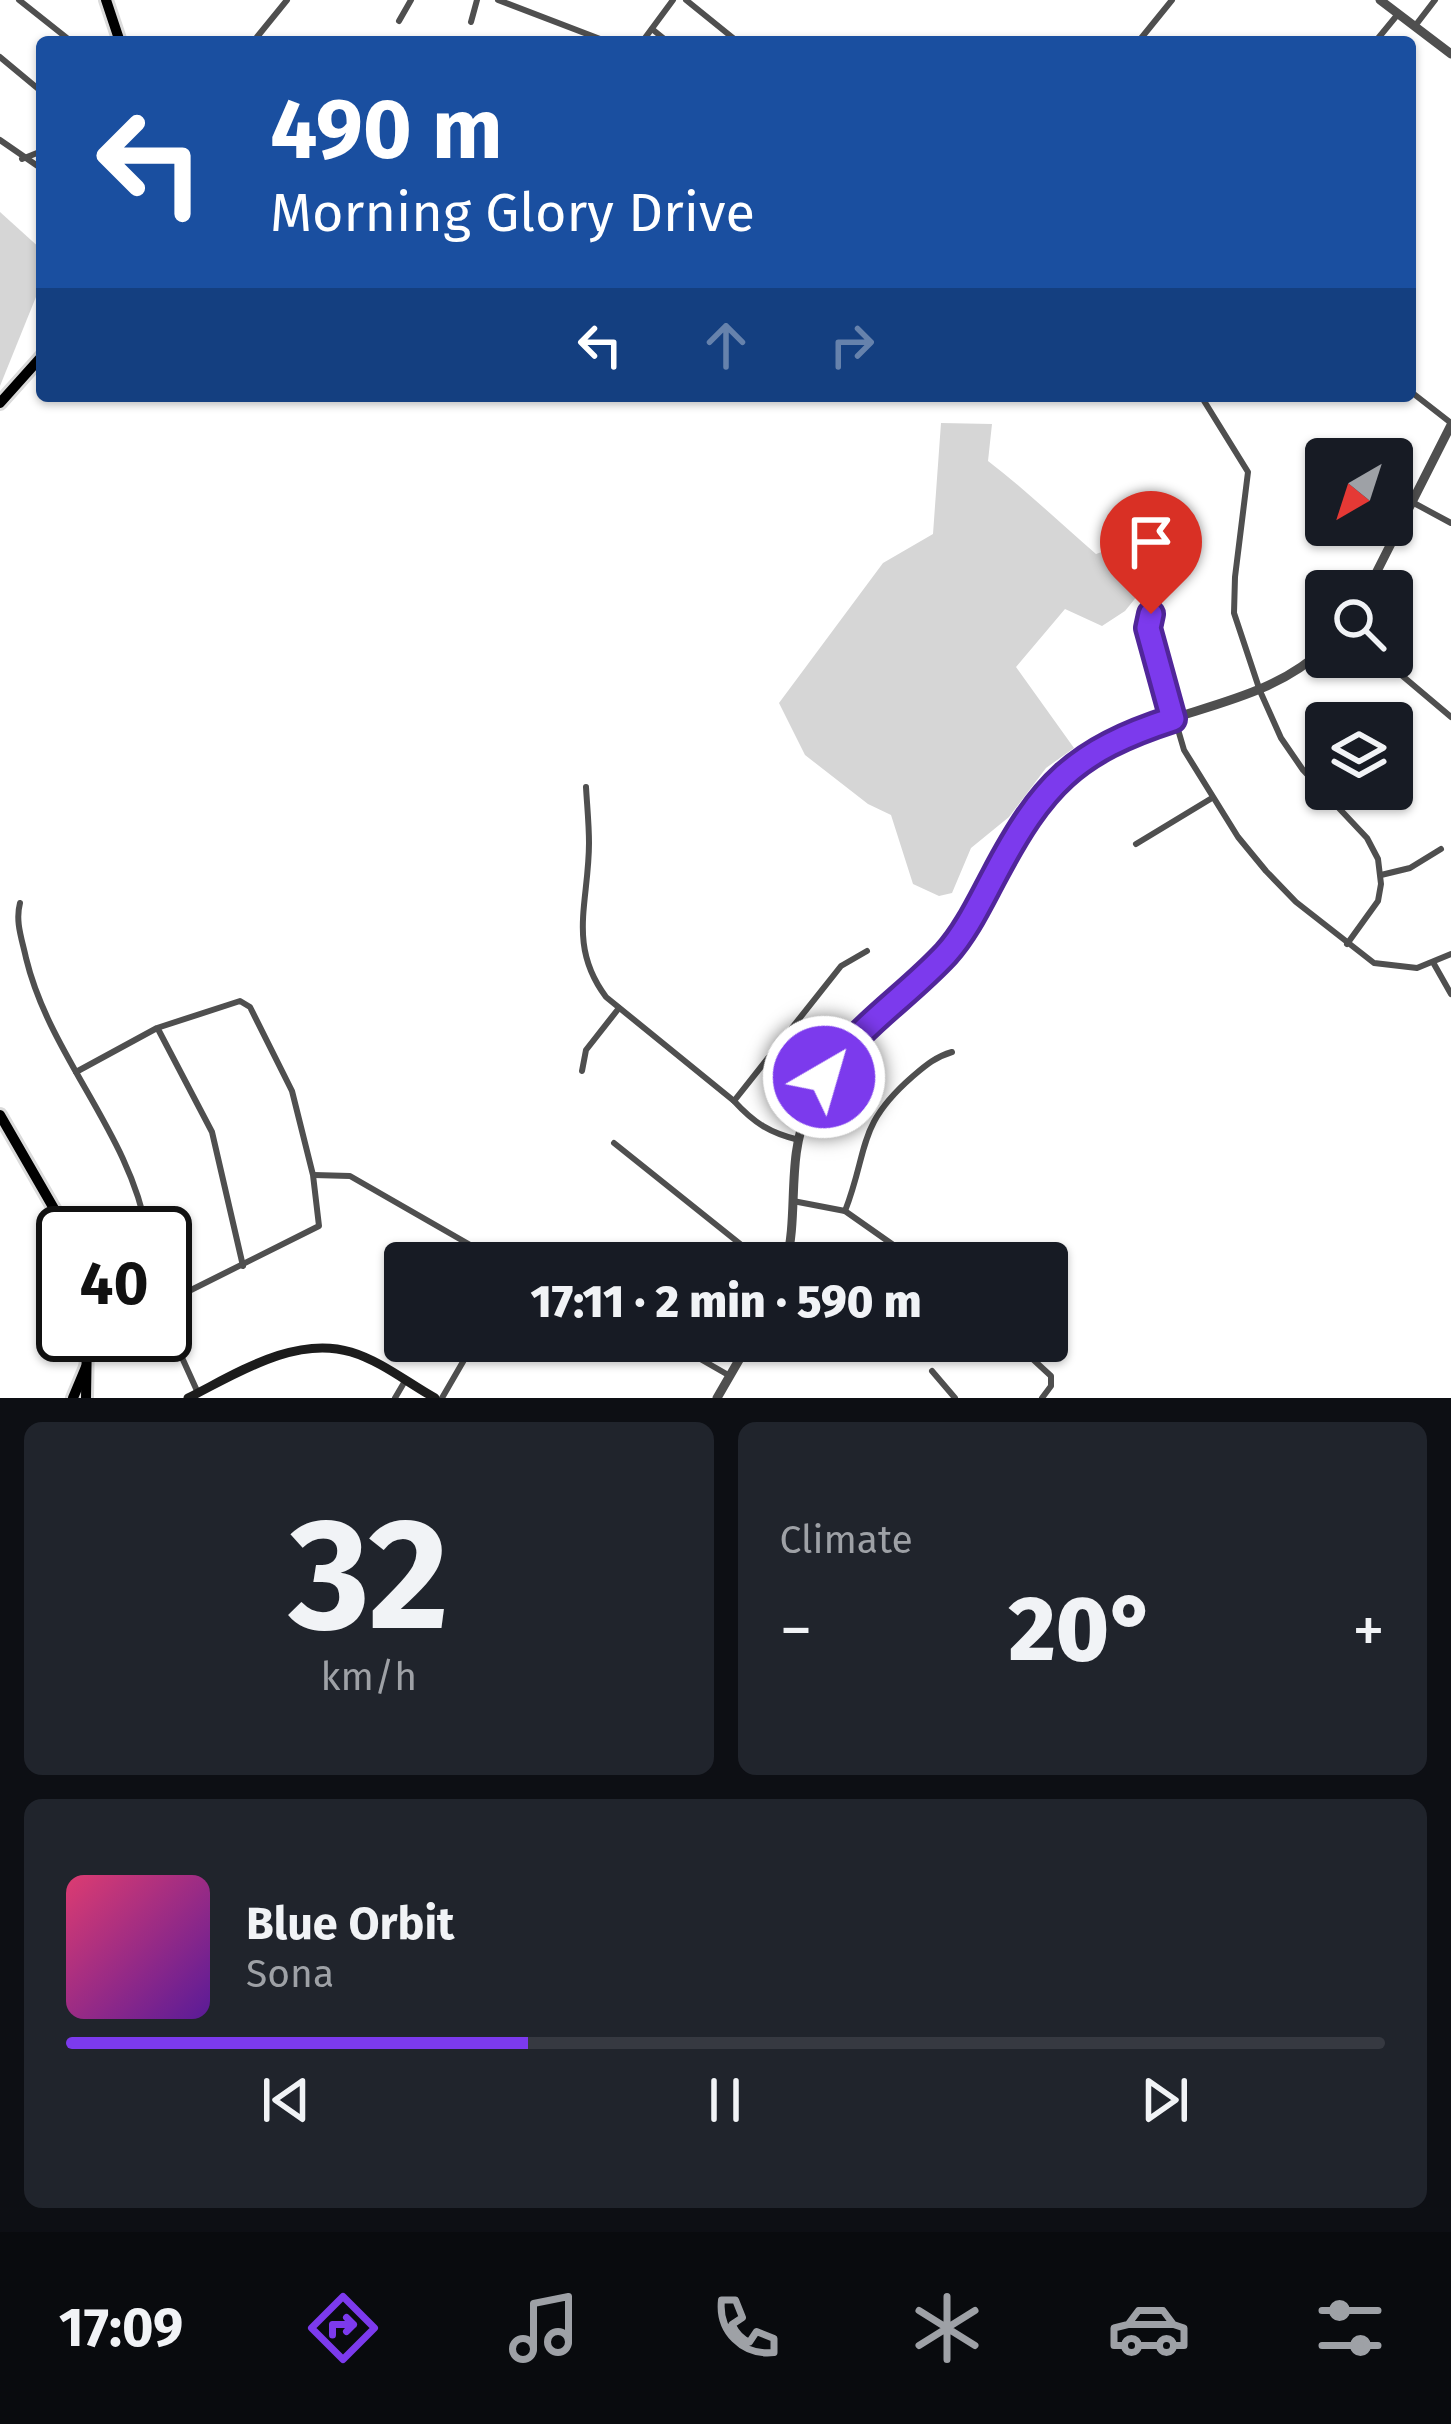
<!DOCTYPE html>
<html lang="en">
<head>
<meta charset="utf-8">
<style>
  :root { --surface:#171b24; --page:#20242c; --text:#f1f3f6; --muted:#9ea1a6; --line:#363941; --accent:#7c3aed }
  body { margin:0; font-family:"Fira Sans",sans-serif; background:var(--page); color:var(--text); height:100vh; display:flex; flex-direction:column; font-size:45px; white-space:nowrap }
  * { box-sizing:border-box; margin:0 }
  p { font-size:39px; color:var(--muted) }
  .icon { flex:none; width:66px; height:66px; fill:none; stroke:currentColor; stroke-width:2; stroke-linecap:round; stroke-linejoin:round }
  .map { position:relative; height:1398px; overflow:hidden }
  .sheet { display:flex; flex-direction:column; gap:24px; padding:24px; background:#0d0f14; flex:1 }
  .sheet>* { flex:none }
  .banner { position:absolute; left:36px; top:36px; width:1380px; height:366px; border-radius:12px; box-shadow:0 3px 9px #0004; background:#1a4fa0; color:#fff; overflow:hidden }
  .needle { width:78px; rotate:219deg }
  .buttons { position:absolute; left:1305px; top:438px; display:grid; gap:24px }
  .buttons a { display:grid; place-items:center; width:108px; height:108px; border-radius:12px; background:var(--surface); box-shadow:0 3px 9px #0004; font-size:60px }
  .speed { position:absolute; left:36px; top:1206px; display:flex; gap:24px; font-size:60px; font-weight:700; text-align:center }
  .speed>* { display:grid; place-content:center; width:156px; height:156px; border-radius:50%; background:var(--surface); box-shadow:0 3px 9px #0004; line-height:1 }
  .speed .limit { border:6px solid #111; border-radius:18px; background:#fff; color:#111 }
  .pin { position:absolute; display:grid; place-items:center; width:102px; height:102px; color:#fff; margin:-123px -51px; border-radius:50% 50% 50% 0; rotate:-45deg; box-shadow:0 0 12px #0007 }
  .pin .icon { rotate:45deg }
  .me { position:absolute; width:132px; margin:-66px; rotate:38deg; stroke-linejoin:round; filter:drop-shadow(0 0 9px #0008) }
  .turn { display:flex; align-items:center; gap:42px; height:252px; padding:0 36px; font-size:54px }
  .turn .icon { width:156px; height:156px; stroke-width:2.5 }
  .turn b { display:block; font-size:84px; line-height:102px }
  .lanes { display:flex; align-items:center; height:114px; padding:0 36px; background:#0003; justify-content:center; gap:60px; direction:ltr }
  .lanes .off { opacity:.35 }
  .big { font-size:90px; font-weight:800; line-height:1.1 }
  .sheet .card { flex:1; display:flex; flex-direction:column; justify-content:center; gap:18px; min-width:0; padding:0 42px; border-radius:18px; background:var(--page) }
  .sheet .dial { align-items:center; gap:0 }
  .dial b { font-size:156px; line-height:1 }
  .song { display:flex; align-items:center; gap:36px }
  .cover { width:144px; height:144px; border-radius:18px; background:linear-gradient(135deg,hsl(340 70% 55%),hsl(270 70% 35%)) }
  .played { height:12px; border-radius:6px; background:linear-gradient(90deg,var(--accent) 35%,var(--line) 35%) }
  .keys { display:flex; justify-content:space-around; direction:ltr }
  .heat { display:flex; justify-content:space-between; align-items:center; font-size:66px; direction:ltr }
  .sheet .tiles { flex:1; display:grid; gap:24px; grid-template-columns:1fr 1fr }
  .card:last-child { grid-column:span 2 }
  .trip { position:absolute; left:384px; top:1242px; width:684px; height:120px; border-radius:12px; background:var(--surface); box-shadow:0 3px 9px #0004; font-weight:800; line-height:120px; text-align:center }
  .tabs { display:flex; height:192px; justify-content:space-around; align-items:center; background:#090b0e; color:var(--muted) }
  .tabs .icon { width:84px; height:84px }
  .tabs .current { color:var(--accent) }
  .tabs b { font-size:54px; color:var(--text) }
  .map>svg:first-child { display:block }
</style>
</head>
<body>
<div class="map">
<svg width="1451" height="1398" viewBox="0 0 1451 1398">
  <rect width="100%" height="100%" fill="#fff"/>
  <g fill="#d6d6d6">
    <polygon points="0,212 42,250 42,282 0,386"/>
    <path d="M941,423L992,424L988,461C1026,490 1060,523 1096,554L1110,549L1109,557L1142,590L1125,611L1102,626L1065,609L1016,667L1074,748L1046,768L1009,817L971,848L952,893L939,896L913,884L891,815L868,804L805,755L779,703L883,563L933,534Z"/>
  </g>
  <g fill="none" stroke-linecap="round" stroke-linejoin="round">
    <g stroke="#dbdbdb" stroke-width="16">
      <g id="primary">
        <polyline points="106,0 120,42"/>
        <polyline points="0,403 42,356"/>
        <polyline points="0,1115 68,1233"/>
        <polyline points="73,1398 86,1367"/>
        <polyline points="86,1398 87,1335"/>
      </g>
    </g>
    <g stroke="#4f4f4f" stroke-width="6">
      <polyline points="19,0 72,42"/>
      <polyline points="498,0 608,42"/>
      <polyline points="686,0 738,42"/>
      <polyline points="399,21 411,0"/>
      <polyline points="471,22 477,0"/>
      <polyline points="1415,26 1435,0"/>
      <polyline points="652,29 668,42"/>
      <polyline points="257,37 287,0"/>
      <polyline points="642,42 673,0"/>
      <polyline points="1138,42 1172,0"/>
      <polyline points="1375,42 1398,14"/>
      <polyline points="0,57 42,92"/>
      <polyline points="0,140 42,169"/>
      <polyline points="22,159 42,151"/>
      <polyline points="1410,391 1451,423"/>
      <polyline points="1201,396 1248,472 1235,577 1234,613 1260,691 1281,738 1303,770 1367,838 1378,859 1381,884 1378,901 1347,944"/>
      <polyline points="1412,502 1451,523"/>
      <polyline points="1151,614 1148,627 1184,750 1238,837 1266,871 1296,902 1374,963 1417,968 1451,954"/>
      <polyline points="1392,654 1408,635"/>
      <polyline points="1380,657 1451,717"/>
      <path d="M586,787C587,805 589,824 589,843C589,902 567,945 606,997L734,1101C754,1123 770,1133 799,1140"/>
      <polyline points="1136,844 1212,798"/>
      <polyline points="1381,875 1410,868 1441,849"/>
      <path d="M20,903C15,922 22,939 26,958C50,1057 130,1133 147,1233"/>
      <polyline points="1434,964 1451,994"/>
      <polyline points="158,1029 212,1132 243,1266"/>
      <polyline points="582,1071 586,1050 619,1008"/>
      <polyline points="76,1072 157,1028 240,1001 250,1007 292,1091 313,1175 319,1226 165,1303"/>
      <polyline points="734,1101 841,966 867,951"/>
      <polyline points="614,1143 744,1247 787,1260"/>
      <polyline points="314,1175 350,1176 472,1246 503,1248 533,1263"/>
      <polyline points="793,1201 845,1211 919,1263"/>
      <path d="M845,1211C869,1149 856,1126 912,1077C925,1066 935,1057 952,1052"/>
      <polyline points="165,1320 198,1393"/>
      <polyline points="669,1341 730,1376"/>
      <polyline points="1013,1341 1051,1376 1051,1386 1042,1398"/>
      <polyline points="932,1371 955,1398"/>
      <polyline points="395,1398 405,1381"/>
      <polyline points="442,1398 475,1341"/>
    </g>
    <g stroke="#4f4f4f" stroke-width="9">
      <polyline points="1380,0 1451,54"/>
      <polyline points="1367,591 1451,425"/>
      <path d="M786,1263C799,1214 786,1158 808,1110C830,1060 863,1026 904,991C920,977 938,964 951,948C1004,879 1022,791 1103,747C1177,706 1263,707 1326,647"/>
      <polyline points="717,1398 750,1341"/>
    </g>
    <path stroke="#1c1c1c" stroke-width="9" d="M188,1398C236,1374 295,1335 351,1352C381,1361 408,1383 435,1398"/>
    <use href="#primary" stroke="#000" stroke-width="10"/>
  </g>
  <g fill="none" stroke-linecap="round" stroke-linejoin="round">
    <g stroke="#51269a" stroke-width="30">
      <path id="route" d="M824,1077C861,1023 904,999 946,954C966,932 980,902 994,876C1042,785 1074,751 1173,719L1148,628L1151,614"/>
    </g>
    <use href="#route" stroke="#7c3aed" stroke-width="21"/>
  </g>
</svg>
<div class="buttons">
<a><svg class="needle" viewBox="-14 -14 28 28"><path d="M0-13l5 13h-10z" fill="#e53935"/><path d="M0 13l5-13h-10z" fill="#9ea1a6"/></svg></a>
<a><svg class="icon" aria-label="search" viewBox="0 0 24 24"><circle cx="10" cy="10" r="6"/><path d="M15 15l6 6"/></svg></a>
<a><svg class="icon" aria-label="layers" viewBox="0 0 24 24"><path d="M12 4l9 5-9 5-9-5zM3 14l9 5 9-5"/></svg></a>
</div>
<div class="speed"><div class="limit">40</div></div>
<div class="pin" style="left:1151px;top:614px;background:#d93025"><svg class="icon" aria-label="arrive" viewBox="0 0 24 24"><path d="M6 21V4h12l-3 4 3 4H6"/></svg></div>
<svg class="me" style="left:824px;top:1077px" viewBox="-20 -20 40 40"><circle r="17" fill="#7c3aed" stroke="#fff" stroke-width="3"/><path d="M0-11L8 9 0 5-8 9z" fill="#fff"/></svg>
<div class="trip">17:11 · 2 min · 590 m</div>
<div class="banner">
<div class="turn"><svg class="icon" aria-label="left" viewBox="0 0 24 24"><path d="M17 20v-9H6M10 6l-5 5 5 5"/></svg><div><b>490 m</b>Morning Glory Drive</div></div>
<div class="lanes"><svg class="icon" aria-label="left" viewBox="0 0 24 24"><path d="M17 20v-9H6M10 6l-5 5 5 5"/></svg><svg class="icon off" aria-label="ahead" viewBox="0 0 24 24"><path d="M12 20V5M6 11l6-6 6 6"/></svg><svg class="icon off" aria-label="right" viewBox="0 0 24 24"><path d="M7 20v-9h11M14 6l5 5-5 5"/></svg></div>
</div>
</div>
<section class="sheet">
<div class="tiles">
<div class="card dial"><b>32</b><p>km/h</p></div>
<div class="card"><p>Climate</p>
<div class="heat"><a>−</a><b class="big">20°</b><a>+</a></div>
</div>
<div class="card">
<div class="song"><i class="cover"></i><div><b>Blue Orbit</b><p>Sona</p></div></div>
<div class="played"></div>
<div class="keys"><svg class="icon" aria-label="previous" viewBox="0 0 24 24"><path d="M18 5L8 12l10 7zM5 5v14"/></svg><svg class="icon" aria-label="pause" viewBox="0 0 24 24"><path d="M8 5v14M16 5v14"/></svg><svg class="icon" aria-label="next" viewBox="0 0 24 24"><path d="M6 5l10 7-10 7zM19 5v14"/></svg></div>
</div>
</div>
</section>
<nav class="tabs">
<b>17:09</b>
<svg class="icon current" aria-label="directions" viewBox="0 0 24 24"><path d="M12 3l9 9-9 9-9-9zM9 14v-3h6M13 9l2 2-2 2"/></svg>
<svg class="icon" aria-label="music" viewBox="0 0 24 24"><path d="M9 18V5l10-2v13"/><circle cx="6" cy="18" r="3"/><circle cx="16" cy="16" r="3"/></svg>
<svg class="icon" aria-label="phone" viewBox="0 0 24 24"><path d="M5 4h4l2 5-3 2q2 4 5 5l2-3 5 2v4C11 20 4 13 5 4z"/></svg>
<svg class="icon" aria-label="climate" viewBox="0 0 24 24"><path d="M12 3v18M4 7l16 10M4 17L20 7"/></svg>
<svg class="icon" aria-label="car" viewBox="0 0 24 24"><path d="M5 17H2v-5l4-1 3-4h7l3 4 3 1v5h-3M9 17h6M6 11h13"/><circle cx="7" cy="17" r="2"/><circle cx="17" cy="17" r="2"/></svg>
<svg class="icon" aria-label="filters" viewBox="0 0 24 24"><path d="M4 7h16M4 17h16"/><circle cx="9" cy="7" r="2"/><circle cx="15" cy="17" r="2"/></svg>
</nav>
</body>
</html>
